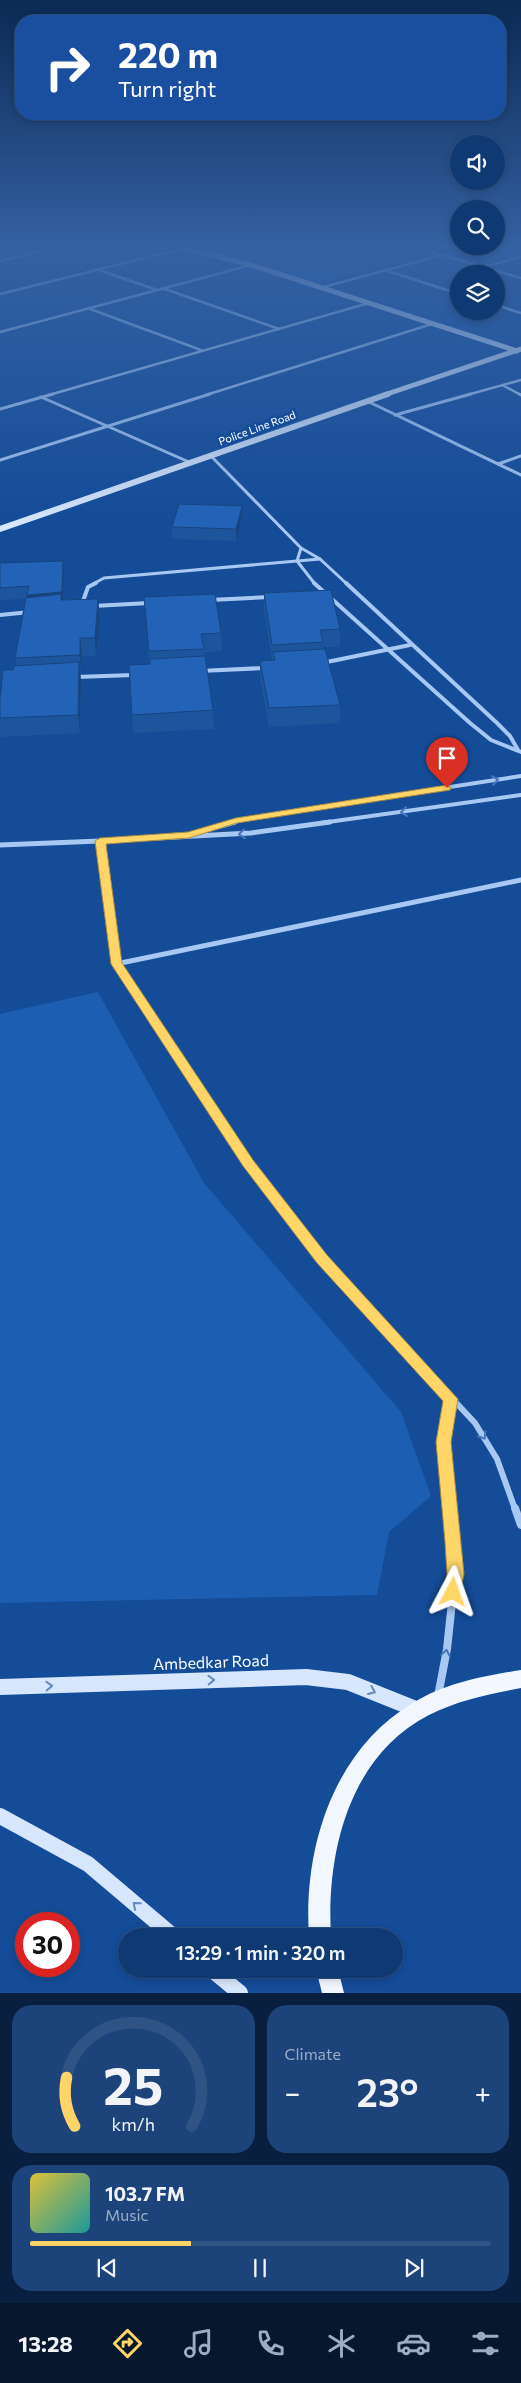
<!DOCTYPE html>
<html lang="en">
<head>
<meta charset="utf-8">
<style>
  :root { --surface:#0f3972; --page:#1d447a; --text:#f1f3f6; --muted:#9bacc4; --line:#2f5384; --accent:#ffd568 }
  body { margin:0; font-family:Commissioner,sans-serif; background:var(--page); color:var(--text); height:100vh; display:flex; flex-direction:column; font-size:19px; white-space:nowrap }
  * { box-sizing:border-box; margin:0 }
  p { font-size:16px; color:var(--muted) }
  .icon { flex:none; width:28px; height:28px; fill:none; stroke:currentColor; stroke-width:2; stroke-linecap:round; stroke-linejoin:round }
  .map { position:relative; height:1993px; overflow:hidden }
  .side { display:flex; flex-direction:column; gap:12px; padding:12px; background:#081f3f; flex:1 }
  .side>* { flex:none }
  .top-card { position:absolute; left:15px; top:15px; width:491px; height:105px; border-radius:20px; box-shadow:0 2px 8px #0003,0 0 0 1px var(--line); background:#1a4fa0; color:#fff; overflow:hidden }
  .buttons { position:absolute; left:450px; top:135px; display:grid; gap:10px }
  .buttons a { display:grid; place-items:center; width:55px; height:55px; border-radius:50%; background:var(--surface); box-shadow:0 2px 8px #0003,0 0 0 1px var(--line); font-size:25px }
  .speed { position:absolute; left:15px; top:1912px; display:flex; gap:10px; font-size:25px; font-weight:700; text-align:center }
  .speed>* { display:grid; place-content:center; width:65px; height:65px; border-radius:50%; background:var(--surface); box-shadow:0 2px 8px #0003,0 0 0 1px var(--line); line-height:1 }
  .speed .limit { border:8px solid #d22; background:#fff; color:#111 }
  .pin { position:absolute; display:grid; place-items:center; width:42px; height:42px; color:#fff; margin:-51px -21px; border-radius:50% 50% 50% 0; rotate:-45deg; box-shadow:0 0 5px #0007 }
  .pin .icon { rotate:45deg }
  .me { position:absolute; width:55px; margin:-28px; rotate:4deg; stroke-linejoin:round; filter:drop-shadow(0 0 4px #0008) }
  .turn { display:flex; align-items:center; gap:18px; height:105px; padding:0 20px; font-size:22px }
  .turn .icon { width:65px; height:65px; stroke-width:2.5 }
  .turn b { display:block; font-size:35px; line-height:42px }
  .big { font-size:38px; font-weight:600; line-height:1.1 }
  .side .card { flex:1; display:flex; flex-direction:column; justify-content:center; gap:8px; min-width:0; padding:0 18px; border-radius:20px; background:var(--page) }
  .side .dial { align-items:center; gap:0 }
  .dial svg { height:130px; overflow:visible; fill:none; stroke:var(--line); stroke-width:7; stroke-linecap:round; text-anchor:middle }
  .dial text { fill:var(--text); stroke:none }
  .song { display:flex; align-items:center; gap:15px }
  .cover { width:60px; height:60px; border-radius:8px; background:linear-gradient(135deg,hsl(50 70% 55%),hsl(180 70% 35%)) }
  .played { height:5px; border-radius:2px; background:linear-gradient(90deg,var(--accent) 35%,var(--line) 35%) }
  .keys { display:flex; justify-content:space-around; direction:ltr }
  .heat { display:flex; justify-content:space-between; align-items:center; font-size:28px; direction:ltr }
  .side .tiles { flex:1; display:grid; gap:12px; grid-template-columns:1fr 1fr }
  .card:last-child { grid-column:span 2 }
  .trip { position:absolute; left:118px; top:1928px; width:285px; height:50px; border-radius:25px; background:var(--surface); box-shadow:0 2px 8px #0003,0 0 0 1px var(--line); font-weight:600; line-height:50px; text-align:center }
  .tabs { display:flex; height:80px; justify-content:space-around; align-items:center; background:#06172e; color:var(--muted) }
  .tabs .icon { width:35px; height:35px }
  .tabs .current { color:var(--accent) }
  .tabs b { font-size:22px; color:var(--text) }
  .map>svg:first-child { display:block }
</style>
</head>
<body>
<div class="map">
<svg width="521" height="1993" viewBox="0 0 521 1993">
  <rect width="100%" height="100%" fill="#144c98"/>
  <g fill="#1c5eb2">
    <polygon points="190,245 396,245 420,253 313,284"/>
    <polygon points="98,992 204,1183 401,1412 431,1496 389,1532 377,1595 0,1603 0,1014"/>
  </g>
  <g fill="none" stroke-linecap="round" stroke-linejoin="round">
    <g stroke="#a7c8f2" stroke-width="2.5">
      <polyline points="408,245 521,278"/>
      <polyline points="518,245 521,246"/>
      <polyline points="0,261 67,245"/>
      <polyline points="483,267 521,257"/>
      <polyline points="99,270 157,290"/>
      <polyline points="385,270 459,294"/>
      <polyline points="320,288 442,255"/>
      <polyline points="165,289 279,329"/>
      <polyline points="0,294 185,248"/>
      <polyline points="496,305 521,313"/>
      <polyline points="90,309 201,350"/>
      <polyline points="0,332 251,265"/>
      <polyline points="502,385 521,395"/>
      <polyline points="49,395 369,303"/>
      <polyline points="206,395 432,324"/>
      <polyline points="467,395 521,380"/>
    </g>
    <g stroke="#a7c8f2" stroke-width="3">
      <polyline points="519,394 521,395"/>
      <polyline points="41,397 189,462"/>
      <polyline points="367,401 521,475"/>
      <polyline points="0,409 53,394"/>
      <polyline points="395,415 471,394"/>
      <polyline points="210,455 301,548 320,559 347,584"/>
      <polyline points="0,460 210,394"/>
      <polyline points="498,464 521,456"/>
      <polyline points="301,548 297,561 315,584"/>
      <polyline points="93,584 104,578 320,559"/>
    </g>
    <g stroke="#a7c8f2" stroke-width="4">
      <polyline points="314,583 470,723 491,740 521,752"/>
      <polyline points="346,583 497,723 510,736 518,750"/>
      <polyline points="210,600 269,597"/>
      <polyline points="82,604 88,587 96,583"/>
      <polyline points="93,606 149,603"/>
      <polyline points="0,615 30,612"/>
      <polyline points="322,663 410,645"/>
      <polyline points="200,671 264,668"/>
      <polyline points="75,677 134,675"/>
      <polyline points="229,823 261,816 521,776"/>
      <polyline points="321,823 521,795"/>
    </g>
    <g stroke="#a7c8f2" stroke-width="5">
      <polyline points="192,834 235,822"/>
      <polyline points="0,845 100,841"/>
      <polyline points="116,964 521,880"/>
      <polyline points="223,1126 116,964 100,841 251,833 330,822"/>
    </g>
    <g stroke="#a7c8f2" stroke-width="6">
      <polyline points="222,1125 248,1163 322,1259 475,1423 497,1459 515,1509"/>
      <polyline points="449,1509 443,1442 451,1399"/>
    </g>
    <g stroke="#a7c8f2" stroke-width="8">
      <polyline points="515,1508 521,1525"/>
      <polyline points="438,1696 447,1649 455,1574 449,1508"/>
    </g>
    <g stroke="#d6e6fc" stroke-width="5">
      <polyline points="172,245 251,265 517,351"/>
      <polyline points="384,395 521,349"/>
    </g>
    <polyline stroke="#d6e6fc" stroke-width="6" points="0,529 388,394"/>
    <g stroke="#d6e6fc" stroke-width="16">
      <polyline points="0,1687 306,1677 348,1682 418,1710"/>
      <polyline points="0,1816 88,1864 173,1936"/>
      <polyline points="211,1969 240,1993"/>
    </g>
    <g fill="#f2f7ff" fill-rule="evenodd">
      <path d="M521,1670V1688C490,1694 458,1700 429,1715C349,1756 326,1853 331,1936H309C303,1849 333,1750 413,1703C445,1683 484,1676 521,1670Z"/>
      <polygon points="316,1969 338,1969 344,1993 322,1993"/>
    </g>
  </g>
  <g fill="#1d559d">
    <polygon points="242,518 236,541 172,539 172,527"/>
    <polygon points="0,563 64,573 63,600 98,599 100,617 96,656 82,656 81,673 80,673 81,681 80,733 0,737 0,699 13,670 16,666 15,658 25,599 0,600"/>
    <polygon points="264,593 340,629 340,647 323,647 323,649 340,705 340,723 269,727 260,679 260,661 272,660 264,610"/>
    <polygon points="144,597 221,633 222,651 204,652 213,710 214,729 133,733 129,665 149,664"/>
  </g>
  <g fill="#184580">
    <polygon points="242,506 242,518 236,541 236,529"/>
    <polygon points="63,561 64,573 63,604 29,608 27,595"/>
    <polygon points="98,599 100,617 96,656 95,638"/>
    <polygon points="80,638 82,656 81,673 80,655"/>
    <polygon points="79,662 81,681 80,733 78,715"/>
  </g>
  <g fill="#2263b7" stroke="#184580">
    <polygon points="179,504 242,506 236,529 172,527"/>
    <polygon points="63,561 62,592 27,595 29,586 0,588 0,563"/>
    <polygon points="331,590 340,629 320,630 323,642 272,645 264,593"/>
    <polygon points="61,594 61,600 98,599 95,638 80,638 80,655 15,658 26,598"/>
    <polygon points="215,594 221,633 201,634 204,649 149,651 144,597"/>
    <polygon points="325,649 340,705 269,708 260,661 275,660 273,652"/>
    <polygon points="205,656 213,710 132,715 129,665 150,664 150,659"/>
    <polygon points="79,662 78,715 0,718 0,699 3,670 13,670 14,666"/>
  </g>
  <defs><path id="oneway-chevron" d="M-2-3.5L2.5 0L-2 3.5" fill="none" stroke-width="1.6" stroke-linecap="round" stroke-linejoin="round" transform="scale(1.25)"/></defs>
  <g stroke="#4777b8">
    <use href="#oneway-chevron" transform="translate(495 780) rotate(-9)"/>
    <use href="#oneway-chevron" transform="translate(404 812) rotate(172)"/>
    <use href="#oneway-chevron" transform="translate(242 834) rotate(174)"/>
    <use href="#oneway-chevron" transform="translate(483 1436) rotate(58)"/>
    <use href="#oneway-chevron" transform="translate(446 1653) rotate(-81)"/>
  </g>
  <g stroke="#628ac0">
    <use href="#oneway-chevron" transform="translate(211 1680) rotate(-2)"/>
    <use href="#oneway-chevron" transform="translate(49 1686) rotate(-2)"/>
    <use href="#oneway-chevron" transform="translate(372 1691) rotate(23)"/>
    <use href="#oneway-chevron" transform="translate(136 1905) rotate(-140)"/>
  </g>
  <linearGradient id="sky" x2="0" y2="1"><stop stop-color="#0b2a54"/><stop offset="0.47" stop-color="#3461a2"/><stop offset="1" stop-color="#3461a2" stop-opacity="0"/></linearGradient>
  <rect width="521" height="524" fill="url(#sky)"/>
  <polygon fill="#ffd568" stroke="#a68a44" points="447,785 451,788 450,790 237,823 189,838 106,844 122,963 253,1160 327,1255 458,1399 451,1442 464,1574 459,1598 453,1600 447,1598 445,1592 447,1574 445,1542 436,1442 443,1401 317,1263 243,1166 111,964 95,841 100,838 188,832 236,818"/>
  <g text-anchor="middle" stroke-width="5" stroke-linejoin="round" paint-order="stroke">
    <g font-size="11" fill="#fff" stroke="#144c98">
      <text transform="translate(257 428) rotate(-20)" y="4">Police Line Road</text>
    </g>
    <g font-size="16" fill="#fff" stroke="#144c98">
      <text transform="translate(211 1662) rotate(-2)" y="6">Ambedkar Road</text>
    </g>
  </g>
</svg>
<div class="buttons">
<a><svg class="icon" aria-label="sound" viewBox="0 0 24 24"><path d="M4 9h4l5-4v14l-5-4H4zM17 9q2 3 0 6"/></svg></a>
<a><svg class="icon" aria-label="search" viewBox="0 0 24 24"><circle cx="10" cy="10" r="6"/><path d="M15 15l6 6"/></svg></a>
<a><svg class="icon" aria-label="layers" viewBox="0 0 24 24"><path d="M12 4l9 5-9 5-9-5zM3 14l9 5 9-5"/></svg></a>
</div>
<div class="speed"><div class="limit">30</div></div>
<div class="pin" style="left:447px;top:788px;background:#d93025"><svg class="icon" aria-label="arrive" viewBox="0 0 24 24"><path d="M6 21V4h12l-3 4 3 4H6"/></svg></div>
<svg class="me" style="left:453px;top:1592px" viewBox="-20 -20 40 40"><path d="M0-17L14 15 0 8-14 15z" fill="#ffd568" stroke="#fff" stroke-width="4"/></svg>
<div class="trip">13:29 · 1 min · 320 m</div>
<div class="top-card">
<div class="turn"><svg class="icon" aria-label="right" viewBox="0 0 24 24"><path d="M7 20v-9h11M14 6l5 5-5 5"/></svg><div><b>220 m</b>Turn right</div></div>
</div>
</div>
<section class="side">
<div class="tiles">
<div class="card dial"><svg viewBox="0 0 100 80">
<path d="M14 69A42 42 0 1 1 86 69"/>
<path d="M14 69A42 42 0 0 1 9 39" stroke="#ffd568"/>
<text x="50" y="56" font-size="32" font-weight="700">25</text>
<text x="50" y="72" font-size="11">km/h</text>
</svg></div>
<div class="card"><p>Climate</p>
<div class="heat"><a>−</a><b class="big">23°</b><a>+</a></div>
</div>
<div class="card">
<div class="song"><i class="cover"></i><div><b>103.7 FM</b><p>Music</p></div></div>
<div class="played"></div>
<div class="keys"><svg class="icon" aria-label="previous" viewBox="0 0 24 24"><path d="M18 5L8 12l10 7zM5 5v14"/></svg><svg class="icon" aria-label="pause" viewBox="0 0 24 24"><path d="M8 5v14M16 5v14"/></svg><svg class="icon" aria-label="next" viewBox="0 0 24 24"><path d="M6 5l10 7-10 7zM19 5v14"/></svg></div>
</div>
</div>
</section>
<nav class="tabs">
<b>13:28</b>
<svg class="icon current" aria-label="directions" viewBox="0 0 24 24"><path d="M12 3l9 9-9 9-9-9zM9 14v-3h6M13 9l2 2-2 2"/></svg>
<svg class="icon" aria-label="music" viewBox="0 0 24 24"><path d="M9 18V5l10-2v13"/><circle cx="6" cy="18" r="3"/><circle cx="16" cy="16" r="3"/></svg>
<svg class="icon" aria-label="phone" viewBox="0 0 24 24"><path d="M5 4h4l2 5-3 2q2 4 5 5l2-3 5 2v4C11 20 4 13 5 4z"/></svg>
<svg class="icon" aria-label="climate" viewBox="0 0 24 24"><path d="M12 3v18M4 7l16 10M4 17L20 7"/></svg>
<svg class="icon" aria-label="car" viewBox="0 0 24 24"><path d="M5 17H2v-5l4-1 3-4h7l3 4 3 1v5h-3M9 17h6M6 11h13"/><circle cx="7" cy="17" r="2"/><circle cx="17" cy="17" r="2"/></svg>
<svg class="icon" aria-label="filters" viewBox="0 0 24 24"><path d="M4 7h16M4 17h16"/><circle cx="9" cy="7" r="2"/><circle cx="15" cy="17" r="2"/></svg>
</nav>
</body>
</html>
